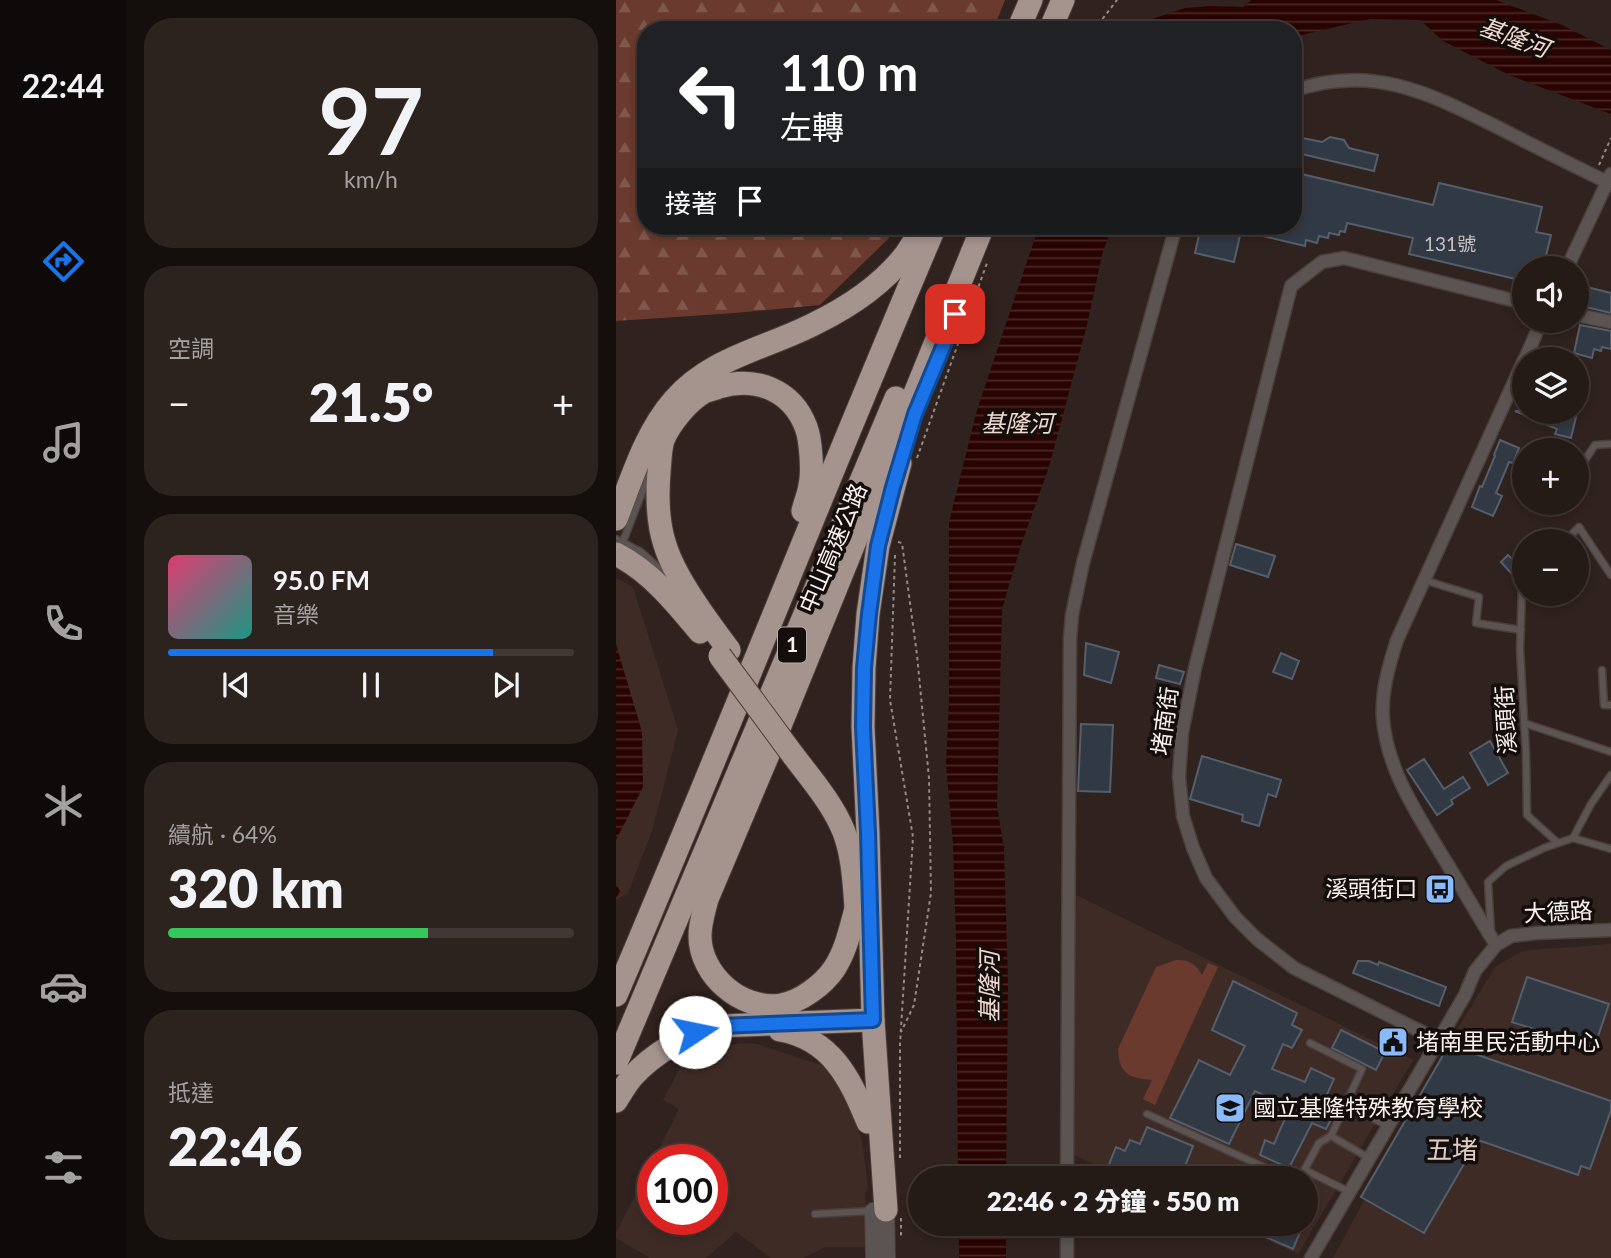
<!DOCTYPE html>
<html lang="zh-TW">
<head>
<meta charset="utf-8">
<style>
  :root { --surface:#241a16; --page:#2c231f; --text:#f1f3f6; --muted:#a3a1a1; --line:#413835; --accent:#1a73e8 }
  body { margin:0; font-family:Lato,"Noto Sans TC",sans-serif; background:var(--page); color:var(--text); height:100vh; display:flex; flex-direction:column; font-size:26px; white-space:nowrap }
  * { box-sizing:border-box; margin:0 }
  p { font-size:23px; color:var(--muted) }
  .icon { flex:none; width:38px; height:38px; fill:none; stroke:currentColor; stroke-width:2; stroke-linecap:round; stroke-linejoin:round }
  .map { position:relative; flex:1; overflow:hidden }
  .details { display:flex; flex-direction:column; gap:18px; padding:18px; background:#140e0c; width:490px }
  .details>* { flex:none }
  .top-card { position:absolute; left:21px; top:21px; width:665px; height:214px; border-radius:28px; box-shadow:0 4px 10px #0003,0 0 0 2px var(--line); background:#202124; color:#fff; overflow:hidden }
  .fabs { position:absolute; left:896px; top:256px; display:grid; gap:14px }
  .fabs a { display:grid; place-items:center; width:77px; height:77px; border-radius:50%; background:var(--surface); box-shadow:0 4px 10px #0003,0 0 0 2px var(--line); font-size:35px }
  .speed { position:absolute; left:21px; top:1144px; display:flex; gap:14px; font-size:35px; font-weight:700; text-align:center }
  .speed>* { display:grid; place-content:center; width:91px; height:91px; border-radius:50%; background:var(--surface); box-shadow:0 4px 10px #0003,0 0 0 2px var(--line); line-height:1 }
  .speed .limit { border:10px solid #d22; background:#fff; color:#111 }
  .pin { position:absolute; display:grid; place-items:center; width:60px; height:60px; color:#fff; margin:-30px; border-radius:14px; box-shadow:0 4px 10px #0006 }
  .me { position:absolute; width:77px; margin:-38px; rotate:79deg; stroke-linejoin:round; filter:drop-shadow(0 0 5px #0008) }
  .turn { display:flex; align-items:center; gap:24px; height:147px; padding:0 28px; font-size:32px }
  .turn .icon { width:91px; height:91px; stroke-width:2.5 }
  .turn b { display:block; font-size:49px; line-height:60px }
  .then { display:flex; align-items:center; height:66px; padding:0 28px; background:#0003; gap:14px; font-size:26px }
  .big { font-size:52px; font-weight:800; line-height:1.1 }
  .details .tile { flex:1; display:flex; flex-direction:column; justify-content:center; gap:10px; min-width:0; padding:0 24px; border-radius:28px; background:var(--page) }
  .details .dial { align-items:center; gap:0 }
  .dial b { font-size:91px; line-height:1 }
  .song { display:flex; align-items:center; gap:21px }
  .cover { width:84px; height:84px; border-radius:10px; background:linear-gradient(135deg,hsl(340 70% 55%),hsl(170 70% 35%)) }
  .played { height:7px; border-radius:4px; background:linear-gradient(90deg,var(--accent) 80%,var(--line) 80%) }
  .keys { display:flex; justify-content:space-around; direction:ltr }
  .heat { display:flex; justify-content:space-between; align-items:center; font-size:38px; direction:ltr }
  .charge { height:10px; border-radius:5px; background:linear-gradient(90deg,#34c759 64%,var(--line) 0) }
  .trip { position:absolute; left:292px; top:1166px; width:410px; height:70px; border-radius:35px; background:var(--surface); box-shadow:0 4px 10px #0003,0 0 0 2px var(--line); font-weight:800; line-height:70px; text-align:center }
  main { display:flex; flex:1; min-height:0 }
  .tabs { display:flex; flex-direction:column; width:126px; justify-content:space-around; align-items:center; background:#0e0a09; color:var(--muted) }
  .tabs .icon { width:49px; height:49px }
  .tabs .selected { color:var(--accent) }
  .tabs b { font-size:32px; color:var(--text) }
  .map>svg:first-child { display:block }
</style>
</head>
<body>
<main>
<nav class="tabs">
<b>22:44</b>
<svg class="icon selected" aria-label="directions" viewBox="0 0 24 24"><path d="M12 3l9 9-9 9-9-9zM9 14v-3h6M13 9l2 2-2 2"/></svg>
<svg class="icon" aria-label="music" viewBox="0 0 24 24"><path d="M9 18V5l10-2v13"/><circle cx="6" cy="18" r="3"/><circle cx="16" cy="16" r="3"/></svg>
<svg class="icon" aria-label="phone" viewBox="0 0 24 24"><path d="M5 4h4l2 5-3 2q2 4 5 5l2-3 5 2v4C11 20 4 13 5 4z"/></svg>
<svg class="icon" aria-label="climate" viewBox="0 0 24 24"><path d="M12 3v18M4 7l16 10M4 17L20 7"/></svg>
<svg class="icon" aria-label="car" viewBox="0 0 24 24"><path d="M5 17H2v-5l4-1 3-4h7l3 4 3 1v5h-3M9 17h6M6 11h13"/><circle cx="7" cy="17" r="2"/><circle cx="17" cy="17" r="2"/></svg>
<svg class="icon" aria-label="filters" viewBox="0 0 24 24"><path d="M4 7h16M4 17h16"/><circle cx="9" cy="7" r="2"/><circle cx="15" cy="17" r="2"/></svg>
</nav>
<section class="details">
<div class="tile dial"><b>97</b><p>km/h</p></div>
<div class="tile"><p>空調</p>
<div class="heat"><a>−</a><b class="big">21.5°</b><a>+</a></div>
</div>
<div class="tile">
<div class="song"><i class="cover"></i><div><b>95.0 FM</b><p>音樂</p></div></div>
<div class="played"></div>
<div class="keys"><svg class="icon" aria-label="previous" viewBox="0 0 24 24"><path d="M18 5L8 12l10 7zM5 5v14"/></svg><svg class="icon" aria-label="pause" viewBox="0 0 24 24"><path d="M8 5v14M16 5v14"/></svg><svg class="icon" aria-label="next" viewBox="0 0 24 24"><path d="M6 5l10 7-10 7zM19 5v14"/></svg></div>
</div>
<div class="tile"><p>續航 · 64%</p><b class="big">320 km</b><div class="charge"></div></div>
<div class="tile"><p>抵達</p><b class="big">22:46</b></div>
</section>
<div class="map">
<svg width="995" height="1258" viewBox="0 0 995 1258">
  <defs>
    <pattern id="forest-firs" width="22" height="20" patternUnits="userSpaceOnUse" patternTransform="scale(1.75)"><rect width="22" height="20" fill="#693a2d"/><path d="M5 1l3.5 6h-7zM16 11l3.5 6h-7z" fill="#7f574c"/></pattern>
    <pattern id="water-rules" width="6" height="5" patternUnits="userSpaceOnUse" patternTransform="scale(1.75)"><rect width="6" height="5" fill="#290300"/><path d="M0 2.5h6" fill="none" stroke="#492826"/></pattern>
  </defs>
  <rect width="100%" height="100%" fill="#30221e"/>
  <g fill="#3f2b25" fill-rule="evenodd">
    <polygon points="0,578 17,587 62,730 37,828 12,893 0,900"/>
    <polygon points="460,895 797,1060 682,1254 613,1223 690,1223 690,1178 509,1178 458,1155"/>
    <polygon points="995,944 995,1258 717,1258 834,1041 879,967 906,951"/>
    <path d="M130,1043L141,1044L208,1066L228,1089L246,1141L252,1187L249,1194L252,1247H210L187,1258H155L120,1232L90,1258H34L0,1238V1233L63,1109L47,1100L69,1058L87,1049L98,1046ZM37,1160H96V1220H37Z"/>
  </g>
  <polygon fill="url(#forest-firs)" points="0,0 389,0 377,30 30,30 30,226 281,226 272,239 204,305 119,313 0,321"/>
  <path fill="#693a2d" d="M560,960C573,959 580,964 586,975L592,963L602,967L539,1105L527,1099L536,1080C513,1078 503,1074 502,1049L540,967Z"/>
  <g fill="url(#water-rules)">
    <polygon points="635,0 880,0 946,25 995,50 995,114 893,75 827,41 804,20 754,19 677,37 677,30 523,30 527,22 569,8 595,6 627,7"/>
    <polygon points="423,226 496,226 486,255 471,325 433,467 405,545 386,609 381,806 388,849 392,984 390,1178 342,1178 340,942 337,843 330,764 333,703 333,522 361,410"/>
    <polygon points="0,644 26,732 27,787 0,840"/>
    <rect x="343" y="1223" width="47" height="35"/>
  </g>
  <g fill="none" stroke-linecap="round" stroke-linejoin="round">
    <polyline stroke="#290300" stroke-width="3.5" points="0,888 2,891 0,895"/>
  </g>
  <g fill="#313945" stroke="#555e6b" stroke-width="2">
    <polygon points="677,136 706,142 714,137 728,140 733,148 762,155 758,171 677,152"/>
    <polygon points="677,172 817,205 823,183 926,207 920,232 935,235 927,268 908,268 908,281 793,254 797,238 731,223 729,232 724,231 723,235 713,233 712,238 703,236 701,243 690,240 689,246 625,231 618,262 579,253 585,226 677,226"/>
    <polygon points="963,285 995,293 995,313 961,305"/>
    <polygon points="964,325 995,331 995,349 986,347 985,351 978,349 976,358 958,353"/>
    <polygon points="899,411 930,411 943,417 944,413 960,417 955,438 939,434 941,429"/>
    <polygon points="884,440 903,448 897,463 893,462 880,493 886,496 877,516 856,507 864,486 866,487 879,456 878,455"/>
    <polygon points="620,544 659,556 652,577 614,565"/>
    <polygon points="892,555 908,571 908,577 902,581 885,562"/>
    <polygon points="470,643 503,652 495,683 468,675"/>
    <polygon points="665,653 683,661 676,679 657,672"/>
    <polygon points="543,665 568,672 564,684 540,678"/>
    <polygon points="465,724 497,725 494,792 462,791"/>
    <polygon points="874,741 892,773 872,785 854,753"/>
    <polygon points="586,756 665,780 660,797 652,794 643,826 626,821 627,815 574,799"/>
    <polygon points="808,759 828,789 847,777 854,788 835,800 837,804 821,815 791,770"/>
    <polygon points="742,961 753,961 762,965 763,962 830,987 823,1006 737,973"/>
    <polygon points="911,977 993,1004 978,1048 896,1022"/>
    <polygon points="617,981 681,1013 676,1025 686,1030 676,1048 667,1044 656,1069 689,1082 695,1068 718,1079 708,1101 722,1107 710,1129 696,1123 673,1168 644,1155 649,1140 658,1144 674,1107 639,1091 613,1144 554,1118 583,1060 614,1075 629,1046 596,1030"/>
    <polygon points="725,1030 769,1052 760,1070 716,1048"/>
    <polygon points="773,1033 786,1039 781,1050 767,1044"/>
    <polygon points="833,1045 995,1101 995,1110 974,1169 965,1166 962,1175 862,1140 808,1233 745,1197"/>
    <polygon points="531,1127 577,1146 568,1169 587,1178 516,1178 492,1167 500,1147 509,1151 514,1140 524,1144"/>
    <polygon points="618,1223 688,1223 677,1249"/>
  </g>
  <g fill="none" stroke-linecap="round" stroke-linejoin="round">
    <g stroke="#4c3f3b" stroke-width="9">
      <g id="service">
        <polyline points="961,472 979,445 995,444"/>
        <polyline points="0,539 25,552 55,579"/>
        <polyline points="949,541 963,527 995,575"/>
        <polyline points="6,544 33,475"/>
        <polyline points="808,580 863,597 860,623 905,630"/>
        <polyline points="908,583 906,585 904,649 910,753 911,815 942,843"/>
        <polyline points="986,670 988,705 995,705"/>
        <polyline points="908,723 995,752"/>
        <polyline points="957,838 975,804 995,775"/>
        <polyline points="875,932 872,882 890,866 928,848 957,838 995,849"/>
        <polyline points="694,1043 746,1069 715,1136 753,1158"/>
        <polyline points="731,1105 772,1126"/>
        <polyline points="531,1114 672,1178"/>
        <polyline points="689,1170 734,1192"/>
        <polyline points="684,1178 703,1143 715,1136"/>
        <polyline points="199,1214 255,1211"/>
      </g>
    </g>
    <g stroke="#4c3f3b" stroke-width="15">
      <g id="minor">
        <path d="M677,91C757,63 815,94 885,129C922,148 958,166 995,184"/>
        <polyline points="951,268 995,174"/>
        <polyline points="961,315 995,322"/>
        <polyline points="909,359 926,320"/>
        <path d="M880,945C862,916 845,886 827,857C802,815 771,770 767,719C765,692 773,665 781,640L908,360"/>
        <polyline points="822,1040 678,968 641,939 619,917 590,878 577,848 567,816 563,777 566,733 579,668 675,286 706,262 728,258 908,303"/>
        <polyline points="451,1178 454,639 456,615 467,563 560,226"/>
        <polyline points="451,1258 451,1223"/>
        <polyline points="695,1258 849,995 859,971 880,945 895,936 920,933 995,930"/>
      </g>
    </g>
    <g stroke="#4c3f3b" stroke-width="18">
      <polyline id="tertiary" points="258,1258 257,1211 270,1210 271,1258"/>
    </g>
    <g stroke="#4c3f3b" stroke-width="25">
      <g id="motorway">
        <polyline points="402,30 415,0"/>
        <polyline points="434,30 447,0"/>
        <path d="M0,519C16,479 29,433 58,400C96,357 149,349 198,324C231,308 267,284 290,254C295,247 300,239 304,231"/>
        <path d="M0,554C35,572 59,602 84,632"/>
        <path d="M113,650C92,622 59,578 49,545C41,521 41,497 43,472C44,462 44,449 47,440C54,423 72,401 88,392C93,390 99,389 103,387C140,376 176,390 190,427C195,440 197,472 194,485C193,494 189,502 187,511"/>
        <path d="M177,755C195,779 217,804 228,832C237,856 238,882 240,907"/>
        <path d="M240,909C234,930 230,951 218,969C207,985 184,1002 165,1005C125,1011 84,975 84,936C84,923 88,911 91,899L159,738L367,226"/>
        <path d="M0,995C109,740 210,481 319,226"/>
        <path d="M164,1030C216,1039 234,1079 252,1122"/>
        <polyline points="0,1063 280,398"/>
        <path d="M0,1101C5,1093 10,1084 16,1077C40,1051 70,1035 103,1026L257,1020"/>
        <polyline points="270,1210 257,1020 252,833 247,727 248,668 252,614 262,546 284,463"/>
      </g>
    </g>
    <g stroke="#968a86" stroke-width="2" stroke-dasharray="3.5 3.5" stroke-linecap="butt">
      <polyline points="478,30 501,0"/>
      <polyline points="983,165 995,138"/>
      <polyline points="301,458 371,263"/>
      <polyline points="282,542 286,543 301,655 313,778 315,893 298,1005 285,1032"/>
      <polyline points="279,555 274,700 297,837 284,1044 284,1159"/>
      <polyline points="285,1218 285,1236"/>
    </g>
    <use href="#service" stroke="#5b5452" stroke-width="6"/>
    <use href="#minor" stroke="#5b5452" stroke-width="12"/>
    <use href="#tertiary" stroke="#5b5452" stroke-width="16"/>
    <use href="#motorway" stroke="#a5938e" stroke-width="23"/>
    <g stroke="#4c3f3b" stroke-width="25" stroke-linecap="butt">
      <polyline id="motorway-bridge" points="104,656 177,755"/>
    </g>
    <use href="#motorway-bridge" stroke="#a5938e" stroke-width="23"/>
  </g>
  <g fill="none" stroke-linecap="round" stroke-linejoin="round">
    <g stroke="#114b97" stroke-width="18">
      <polyline id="route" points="79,1032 103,1026 257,1020 252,832 247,727 248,668 253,614 262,546 277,487 299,414 332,335 339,314"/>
    </g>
    <use href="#route" stroke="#1a73e8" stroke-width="12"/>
  </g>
  <defs>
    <g id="bus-square" transform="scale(1.575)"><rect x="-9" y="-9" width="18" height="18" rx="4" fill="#8abafc" stroke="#130d0b"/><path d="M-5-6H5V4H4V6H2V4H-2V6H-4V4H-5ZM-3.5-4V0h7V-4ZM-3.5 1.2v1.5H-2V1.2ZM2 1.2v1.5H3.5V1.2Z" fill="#111"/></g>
    <g id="civic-square" transform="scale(1.575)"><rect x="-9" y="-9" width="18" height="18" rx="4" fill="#8abafc" stroke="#130d0b"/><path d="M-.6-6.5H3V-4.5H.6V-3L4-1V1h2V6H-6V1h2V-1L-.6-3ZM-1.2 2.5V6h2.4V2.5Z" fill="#111"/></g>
    <g id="school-square" transform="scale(1.575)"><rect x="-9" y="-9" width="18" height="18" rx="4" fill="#8abafc" stroke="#130d0b"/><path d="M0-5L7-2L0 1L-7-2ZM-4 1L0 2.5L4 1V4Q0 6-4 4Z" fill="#111"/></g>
  </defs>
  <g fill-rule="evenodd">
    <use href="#bus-square" x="824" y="889"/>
    <use href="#civic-square" x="777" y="1042"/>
    <use href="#school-square" x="614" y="1108"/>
  </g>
  <g text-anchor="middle" stroke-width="7" stroke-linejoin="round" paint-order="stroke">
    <g font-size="19" fill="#c8c2c3">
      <text x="834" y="251">131號</text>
    </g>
    <rect fill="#130d0b" stroke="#b5aca9" stroke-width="2" x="162" y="627.5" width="28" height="35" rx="5"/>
    <g font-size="21" font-weight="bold" fill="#faf0ed">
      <text x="176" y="652">1</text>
    </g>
    <g font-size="23" fill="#faf0ed" stroke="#130d0b">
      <text transform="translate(217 548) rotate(-67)" y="8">中山高速公路</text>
      <text transform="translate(890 720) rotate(-93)" y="8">溪頭街</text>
      <text transform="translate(549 721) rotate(-82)" y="8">堵南街</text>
      <text transform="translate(942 912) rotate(-3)" y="8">大德路</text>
    </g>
    <g font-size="23" fill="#faf0ed" stroke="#130d0b" text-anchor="start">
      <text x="801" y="897" text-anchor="end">溪頭街口</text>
      <text x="800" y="1050">堵南里民活動中心</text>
      <text x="637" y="1116">國立基隆特殊教育學校</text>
    </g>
    <g font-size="24" font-style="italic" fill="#f1d9d2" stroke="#130d0b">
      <text transform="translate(898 38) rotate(20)" y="8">基隆河</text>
      <text x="401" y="432">基隆河</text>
      <text transform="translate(374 987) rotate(-90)" y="8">基隆河</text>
    </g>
    <g font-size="26" fill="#dfcbc6" stroke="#130d0b">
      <text x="836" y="1159">五堵</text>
    </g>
  </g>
</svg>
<div class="fabs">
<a><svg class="icon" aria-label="sound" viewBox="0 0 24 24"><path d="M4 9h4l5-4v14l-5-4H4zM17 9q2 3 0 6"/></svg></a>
<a><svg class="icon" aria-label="layers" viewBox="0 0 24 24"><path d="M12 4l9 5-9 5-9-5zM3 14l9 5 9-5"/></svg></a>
<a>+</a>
<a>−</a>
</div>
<div class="speed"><div class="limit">100</div></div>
<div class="pin" style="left:339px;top:314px;background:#d93025"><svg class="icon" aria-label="arrive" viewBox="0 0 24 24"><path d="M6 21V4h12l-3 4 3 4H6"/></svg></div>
<svg class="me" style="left:79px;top:1032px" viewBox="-20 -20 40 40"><circle r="19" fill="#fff"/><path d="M0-13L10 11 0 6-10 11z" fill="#1a73e8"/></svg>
<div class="trip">22:46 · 2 分鐘 · 550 m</div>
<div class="top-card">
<div class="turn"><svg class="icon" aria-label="left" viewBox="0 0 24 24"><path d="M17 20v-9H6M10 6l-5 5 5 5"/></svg><div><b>110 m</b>左轉</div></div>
<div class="then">接著<svg class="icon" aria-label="arrive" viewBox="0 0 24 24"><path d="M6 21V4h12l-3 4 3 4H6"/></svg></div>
</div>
</div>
</main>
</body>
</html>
